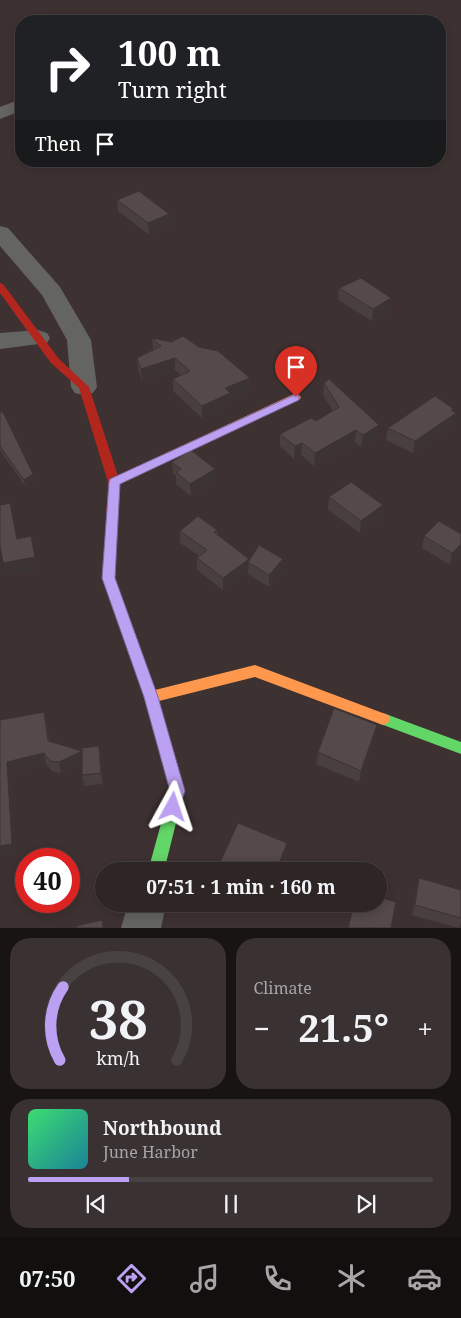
<!DOCTYPE html>
<html lang="en">
<head>
<meta charset="utf-8">
<style>
  :root { --surface:#2e2525; --page:#3a3132; --text:#f1f3f6; --muted:#a7a5a7; --line:#494242; --accent:#bca0f2 }
  body { margin:0; font-family:"Noto Serif",serif; background:var(--page); color:var(--text); height:100vh; display:flex; flex-direction:column; font-size:19px; white-space:nowrap }
  * { box-sizing:border-box; margin:0 }
  p { font-size:16px; color:var(--muted) }
  .icon { flex:none; width:28px; height:28px; fill:none; stroke:currentColor; stroke-width:2; stroke-linecap:round; stroke-linejoin:round }
  .map { position:relative; height:928px; overflow:hidden }
  .drawer { display:flex; flex-direction:column; gap:10px; padding:10px; background:#191414; flex:1 }
  .drawer>* { flex:none }
  .guide { position:absolute; left:15px; top:15px; width:431px; height:152px; border-radius:20px; box-shadow:0 2px 12px #0003,0 0 0 1px var(--line); background:#202124; color:#fff; overflow:hidden }
  .speed { position:absolute; left:15px; top:848px; display:flex; gap:10px; font-size:25px; font-weight:700; text-align:center }
  .speed>* { display:grid; place-content:center; width:65px; height:65px; border-radius:50%; background:var(--surface); box-shadow:0 2px 12px #0003,0 0 0 1px var(--line); line-height:1 }
  .speed .limit { border:8px solid #d22; background:#fff; color:#111 }
  .pin { position:absolute; display:grid; place-items:center; width:42px; height:42px; color:#fff; margin:-51px -21px; border-radius:50% 50% 50% 0; rotate:-45deg; box-shadow:0 0 5px #0007 }
  .pin .icon { rotate:45deg }
  .me { position:absolute; width:55px; margin:-28px; rotate:5deg; stroke-linejoin:round; filter:drop-shadow(0 0 4px #0008) }
  .turn { display:flex; align-items:center; gap:18px; height:105px; padding:0 20px; font-size:22px }
  .turn .icon { width:65px; height:65px; stroke-width:2.5 }
  .turn b { display:block; font-size:35px; line-height:42px }
  .then { display:flex; align-items:center; height:48px; padding:0 20px; background:#0003; gap:10px; font-size:19px }
  .big { font-size:38px; font-weight:700; line-height:1.1 }
  .drawer .card { flex:1; display:flex; flex-direction:column; justify-content:center; gap:8px; min-width:0; padding:0 18px; border-radius:20px; background:var(--page) }
  .drawer .dial { align-items:center; gap:0 }
  .dial svg { height:130px; overflow:visible; fill:none; stroke:var(--line); stroke-width:7; stroke-linecap:round; text-anchor:middle }
  .dial text { fill:var(--text); stroke:none }
  .song { display:flex; align-items:center; gap:15px }
  .cover { width:60px; height:60px; border-radius:8px; background:linear-gradient(135deg,hsl(140 70% 55%),hsl(190 70% 35%)) }
  .played { height:5px; border-radius:2px; background:linear-gradient(90deg,var(--accent) 25%,var(--line) 25%) }
  .keys { display:flex; justify-content:space-around; direction:ltr }
  .heat { display:flex; justify-content:space-between; align-items:center; font-size:28px; direction:ltr }
  .drawer .tiles { flex:1; display:grid; gap:10px; grid-template-columns:1fr 1fr }
  .card:last-child { grid-column:span 2 }
  .trip { position:absolute; left:95px; top:862px; width:292px; height:50px; border-radius:25px; background:var(--surface); box-shadow:0 2px 12px #0003,0 0 0 1px var(--line); font-weight:700; line-height:50px; text-align:center }
  .menu { display:flex; height:80px; justify-content:space-around; align-items:center; background:#120f0f; color:var(--muted) }
  .menu .icon { width:35px; height:35px }
  .menu .selected { color:var(--accent) }
  .menu b { font-size:22px; color:var(--text) }
  .map>svg:first-child { display:block }
</style>
</head>
<body>
<div class="map">
<svg width="461" height="928" viewBox="0 0 461 928">
  <rect width="100%" height="100%" fill="#3e3131"/>
  <g fill="none" stroke-linecap="round" stroke-linejoin="round">
    <g fill="#646462" fill-rule="evenodd">
      <polygon points="21,99 21,111 0,119 0,107"/>
      <polygon points="0,226 8,228 60,287 91,340 97,387 93,393 84,395 75,393 71,387 67,340 42,295 0,246"/>
      <polygon points="38,330 47,333 50,338 47,343 0,349 0,333"/>
      <polygon points="128,904 166,904 161,928 121,928"/>
    </g>
    <g fill="#63d668" fill-rule="evenodd">
      <polygon points="110,550 114,552 116,555 115,578 158,697 184,791 164,871 148,871 170,791 144,697 103,578 104,555 106,552"/>
      <polygon points="383,713 461,742 461,754 378,723 376,719 378,715"/>
    </g>
    <g fill="#ff974d" fill-rule="evenodd">
      <polygon points="296,393 301,397 300,399 118,485 110,485 108,482 110,479"/>
      <polygon points="255,665 388,715 390,719 388,723 383,725 255,677 151,703 146,701 144,697 146,693 151,691"/>
    </g>
    <polygon fill="#b3261e" fill-rule="evenodd" points="0,283 3,284 59,359 89,387 120,482 116,555 114,558 106,558 104,555 108,482 79,388 51,363 0,293"/>
  </g>
  <g fill="#493f3f">
    <polygon points="117,200 170,225 149,235 118,211"/>
    <polygon points="339,288 390,310 372,321 338,300"/>
    <polygon points="152,338 250,390 230,398 230,405 202,418 173,391 173,379 181,375 175,370 142,381 138,370 137,358 153,350"/>
    <polygon points="324,383 377,437 361,447 355,442 314,466 301,455 294,459 280,446 280,434 316,421 333,411 323,395"/>
    <polygon points="0,412 33,474 34,481 25,486 0,450"/>
    <polygon points="453,412 453,425 413,453 386,440 388,428"/>
    <polygon points="172,462 215,469 216,481 191,496 176,484 176,476 173,474"/>
    <polygon points="329,497 383,505 382,517 360,533 328,510"/>
    <polygon points="217,530 218,535 249,562 283,571 269,587 248,574 248,571 223,590 197,570 197,558 199,556 180,543 180,531"/>
    <polygon points="461,534 450,565 422,548 424,536"/>
    <polygon points="0,720 46,722 49,741 82,751 99,746 101,757 103,784 84,786 82,775 82,763 61,773 53,772 46,764 10,772 15,854"/>
    <polygon points="375,736 359,782 316,764 318,752"/>
    <polygon points="286,854 279,871 218,871 218,867"/>
    <polygon points="419,878 461,890 461,922 459,928 412,915 417,889"/>
  </g>
  <g fill="#3c3333">
    <polygon points="169,214 170,225 149,235 148,223"/>
    <polygon points="391,298 390,310 372,321 373,309"/>
    <polygon points="175,358 175,370 142,381 141,369"/>
    <polygon points="250,378 250,390 230,398 230,405 202,418 202,406 225,388"/>
    <polygon points="454,409 453,415 456,413 453,425 413,453 415,441"/>
    <polygon points="379,425 377,437 361,447 363,435"/>
    <polygon points="356,430 355,442 314,466 315,453"/>
    <polygon points="302,443 301,455 294,459 295,446"/>
    <polygon points="215,469 216,481 191,496 190,484"/>
    <polygon points="33,474 34,481 25,486 24,480"/>
    <polygon points="383,505 382,517 360,533 361,521"/>
    <polygon points="31,536 37,569 6,575 3,563"/>
    <polygon points="461,544 461,554 450,565 452,553"/>
    <polygon points="249,559 248,571 223,590 223,578"/>
    <polygon points="283,559 283,571 269,587 269,575"/>
    <polygon points="377,725 375,736 359,782 361,771"/>
    <polygon points="99,746 101,757 103,784 101,773"/>
    <polygon points="82,751 84,762 61,773 59,762"/>
    <polygon points="44,753 46,764 10,772 15,854 0,857 0,846 7,762"/>
    <polygon points="287,843 286,854 279,871 276,871"/>
  </g>
  <g fill="#554949" stroke="#3c3333">
    <polygon points="139,191 169,214 148,223 117,200"/>
    <polygon points="361,278 391,298 373,309 339,288"/>
    <polygon points="183,336 199,347 218,351 250,378 225,388 230,393 202,406 173,379 190,371 175,358 141,369 137,358 161,346 152,338 171,342"/>
    <polygon points="329,379 379,425 363,435 356,430 315,453 302,443 295,446 280,434 311,418 316,421 339,407 324,383"/>
    <polygon points="435,396 454,409 451,410 456,413 415,441 388,428"/>
    <polygon points="0,412 3,412 33,474 24,480 0,446"/>
    <polygon points="191,450 215,469 190,484 176,472 181,469 172,462"/>
    <polygon points="351,482 383,505 361,521 329,497"/>
    <polygon points="10,503 17,539 31,536 35,557 3,563 0,545 0,505"/>
    <polygon points="198,516 217,530 214,532 249,559 223,578 197,558 207,550 180,531"/>
    <polygon points="439,521 461,534 461,544 452,553 424,536"/>
    <polygon points="259,545 283,559 269,575 248,562"/>
    <polygon points="334,708 377,725 361,771 318,752"/>
    <polygon points="44,712 48,741 82,751 82,748 99,746 101,773 82,775 82,751 59,762 50,761 44,753 7,762 12,844 0,846 0,720"/>
    <polygon points="238,823 287,843 276,871 229,871 218,867"/>
    <polygon points="419,878 461,890 461,918 415,905"/>
    <polygon points="379,897 396,902 391,928 348,928 354,904 379,904"/>
    <polygon points="102,920 103,928 76,928 76,926"/>
  </g>
  <polygon fill="#bca0f2" stroke="#7a689d" points="296,394 299,395 299,400 120,484 115,578 158,697 185,791 178,812 173,814 168,812 166,807 170,791 144,697 102,578 109,482 110,479"/>
</svg>
<div class="speed"><div class="limit">40</div></div>
<div class="pin" style="left:296px;top:397px;background:#d93025"><svg class="icon" aria-label="arrive" viewBox="0 0 24 24"><path d="M6 21V4h12l-3 4 3 4H6"/></svg></div>
<svg class="me" style="left:173px;top:807px" viewBox="-20 -20 40 40"><path d="M0-17L14 15 0 8-14 15z" fill="#bca0f2" stroke="#fff" stroke-width="4"/></svg>
<div class="trip">07:51 · 1 min · 160 m</div>
<div class="guide">
<div class="turn"><svg class="icon" aria-label="right" viewBox="0 0 24 24"><path d="M7 20v-9h11M14 6l5 5-5 5"/></svg><div><b>100 m</b>Turn right</div></div>
<div class="then">Then<svg class="icon" aria-label="arrive" viewBox="0 0 24 24"><path d="M6 21V4h12l-3 4 3 4H6"/></svg></div>
</div>
</div>
<section class="drawer">
<div class="tiles">
<div class="card dial"><svg viewBox="0 0 100 80">
<path d="M14 69A42 42 0 1 1 86 69"/>
<path d="M14 69A42 42 0 0 1 16 24" stroke="#bca0f2"/>
<text x="50" y="56" font-size="32" font-weight="700">38</text>
<text x="50" y="72" font-size="11">km/h</text>
</svg></div>
<div class="card"><p>Climate</p>
<div class="heat"><a>−</a><b class="big">21.5°</b><a>+</a></div>
</div>
<div class="card">
<div class="song"><i class="cover"></i><div><b>Northbound</b><p>June Harbor</p></div></div>
<div class="played"></div>
<div class="keys"><svg class="icon" aria-label="previous" viewBox="0 0 24 24"><path d="M18 5L8 12l10 7zM5 5v14"/></svg><svg class="icon" aria-label="pause" viewBox="0 0 24 24"><path d="M8 5v14M16 5v14"/></svg><svg class="icon" aria-label="next" viewBox="0 0 24 24"><path d="M6 5l10 7-10 7zM19 5v14"/></svg></div>
</div>
</div>
</section>
<nav class="menu">
<b>07:50</b>
<svg class="icon selected" aria-label="directions" viewBox="0 0 24 24"><path d="M12 3l9 9-9 9-9-9zM9 14v-3h6M13 9l2 2-2 2"/></svg>
<svg class="icon" aria-label="music" viewBox="0 0 24 24"><path d="M9 18V5l10-2v13"/><circle cx="6" cy="18" r="3"/><circle cx="16" cy="16" r="3"/></svg>
<svg class="icon" aria-label="phone" viewBox="0 0 24 24"><path d="M5 4h4l2 5-3 2q2 4 5 5l2-3 5 2v4C11 20 4 13 5 4z"/></svg>
<svg class="icon" aria-label="climate" viewBox="0 0 24 24"><path d="M12 3v18M4 7l16 10M4 17L20 7"/></svg>
<svg class="icon" aria-label="car" viewBox="0 0 24 24"><path d="M5 17H2v-5l4-1 3-4h7l3 4 3 1v5h-3M9 17h6M6 11h13"/><circle cx="7" cy="17" r="2"/><circle cx="17" cy="17" r="2"/></svg>
</nav>
</body>
</html>
